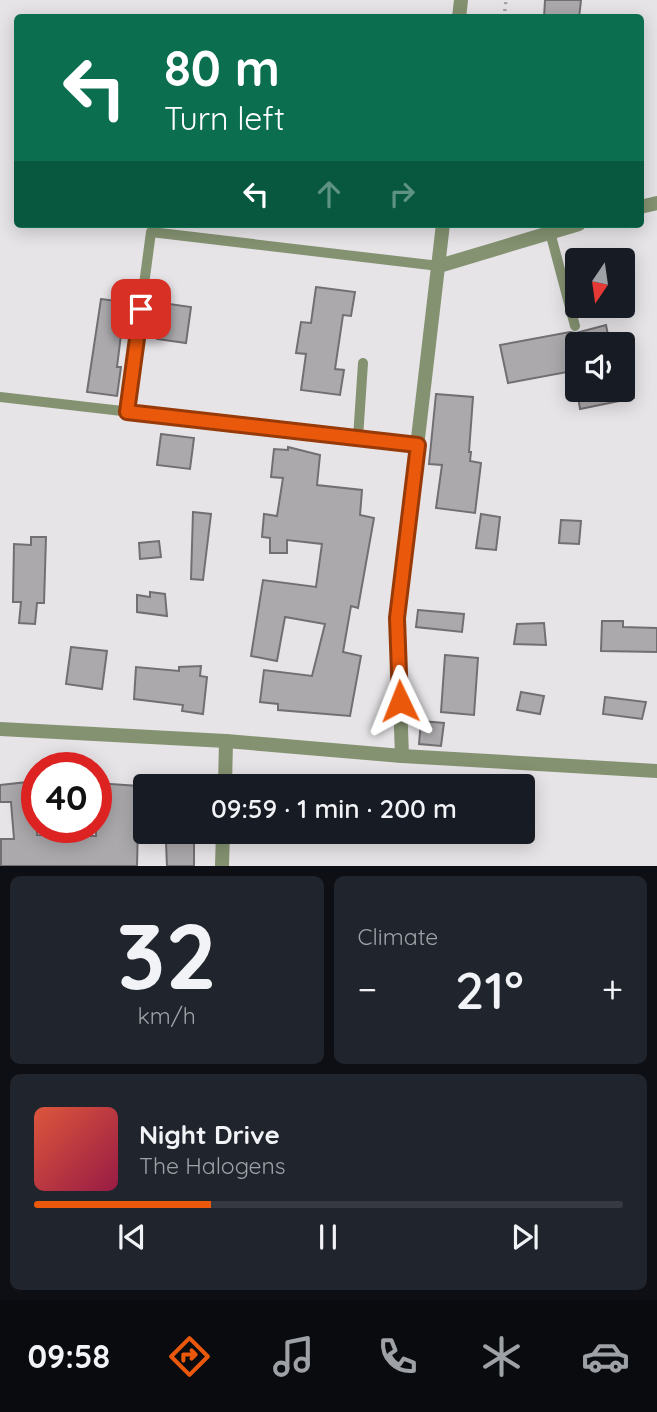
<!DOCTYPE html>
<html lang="en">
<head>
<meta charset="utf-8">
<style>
  :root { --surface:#171b24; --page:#20242c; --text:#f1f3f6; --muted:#9ea1a6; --line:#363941; --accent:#ea580c }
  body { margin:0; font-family:Quicksand,sans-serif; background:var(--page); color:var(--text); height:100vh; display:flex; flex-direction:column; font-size:26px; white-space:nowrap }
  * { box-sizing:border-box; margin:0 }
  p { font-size:23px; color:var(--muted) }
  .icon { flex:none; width:38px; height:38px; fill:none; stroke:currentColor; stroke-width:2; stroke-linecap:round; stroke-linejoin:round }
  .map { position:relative; height:866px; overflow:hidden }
  .sheet { display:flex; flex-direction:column; gap:10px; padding:10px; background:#0d0f14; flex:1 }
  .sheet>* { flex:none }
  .banner { position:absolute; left:14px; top:14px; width:630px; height:214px; border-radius:7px; box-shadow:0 4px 18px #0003; background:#0b6e4f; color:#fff; overflow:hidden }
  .needle { width:46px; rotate:193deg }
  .fabs { position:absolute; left:565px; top:248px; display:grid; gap:14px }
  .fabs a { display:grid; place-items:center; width:70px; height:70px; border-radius:7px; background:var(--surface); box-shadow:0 4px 18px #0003; font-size:35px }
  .speed { position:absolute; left:21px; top:752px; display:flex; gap:14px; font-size:35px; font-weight:700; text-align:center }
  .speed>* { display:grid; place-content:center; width:91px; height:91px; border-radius:50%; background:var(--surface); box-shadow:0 4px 18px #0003; line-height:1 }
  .speed .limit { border:10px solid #d22; background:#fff; color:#111 }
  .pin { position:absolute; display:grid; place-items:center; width:60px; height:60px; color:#fff; margin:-30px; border-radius:14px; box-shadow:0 4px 10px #0006 }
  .me { position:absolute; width:77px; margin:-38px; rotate:358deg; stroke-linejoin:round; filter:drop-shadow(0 0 5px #0008) }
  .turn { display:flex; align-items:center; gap:24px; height:147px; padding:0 35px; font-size:32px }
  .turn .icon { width:91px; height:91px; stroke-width:2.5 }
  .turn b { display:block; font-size:49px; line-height:60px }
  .lanes { display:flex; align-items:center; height:66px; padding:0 35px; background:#0003; justify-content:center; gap:35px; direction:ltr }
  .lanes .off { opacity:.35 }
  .big { font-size:52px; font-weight:600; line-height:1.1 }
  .sheet .card { flex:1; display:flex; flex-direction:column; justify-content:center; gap:10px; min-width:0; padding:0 24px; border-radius:10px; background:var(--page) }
  .sheet .dial { align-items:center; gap:0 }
  .dial b { font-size:91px; line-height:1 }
  .song { display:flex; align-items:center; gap:21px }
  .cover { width:84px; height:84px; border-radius:10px; background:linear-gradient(135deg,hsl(10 70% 55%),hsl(340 70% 35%)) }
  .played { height:7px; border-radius:4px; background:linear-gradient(90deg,var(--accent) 30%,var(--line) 30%) }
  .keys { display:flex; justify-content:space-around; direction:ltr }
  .heat { display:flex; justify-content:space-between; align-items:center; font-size:38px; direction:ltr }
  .sheet .tiles { flex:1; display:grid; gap:10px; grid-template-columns:1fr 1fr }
  .card:last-child { grid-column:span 2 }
  .trip { position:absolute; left:133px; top:774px; width:402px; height:70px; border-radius:7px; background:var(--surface); box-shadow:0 4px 18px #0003; font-weight:600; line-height:70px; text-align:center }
  .dock { display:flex; height:112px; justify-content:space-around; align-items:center; background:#090b0e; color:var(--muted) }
  .dock .icon { width:49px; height:49px }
  .dock .current { color:var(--accent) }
  .dock b { font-size:32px; color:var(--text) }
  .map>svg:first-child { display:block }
</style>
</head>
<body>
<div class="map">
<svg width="657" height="866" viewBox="0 0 657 866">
  <rect width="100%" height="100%" fill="#e6e4e7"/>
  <g fill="#aba9ac" stroke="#716f72" stroke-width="2">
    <polygon points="545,0 581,0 579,18 544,18"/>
    <polygon points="316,287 355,292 351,316 343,315 335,369 344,370 340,395 301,390 306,354 296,353 301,322 311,323"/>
    <polygon points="101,299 125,302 117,367 121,367 117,396 87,392"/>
    <polygon points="162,303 191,307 186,343 157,339"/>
    <polygon points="606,325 610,345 578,345 578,370 508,383 500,345 570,332 576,333"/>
    <polygon points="577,390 633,390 634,398 580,409"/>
    <polygon points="436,394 473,397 469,452 471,452 470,461 481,463 475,513 436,508 442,465 429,464"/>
    <polygon points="161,434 194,438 190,469 157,465"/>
    <polygon points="288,447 320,455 317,485 362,490 360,515 374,518 358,608 351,606 343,652 361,656 350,716 278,710 278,704 260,702 264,670 312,676 325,624 285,617 277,661 251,656 263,580 316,587 322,544 287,540 287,553 270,553 270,538 262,537 264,514 277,516 283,478 271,477 274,449 288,450"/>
    <polygon points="193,512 211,514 203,580 191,579"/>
    <polygon points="481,514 500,517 496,550 476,548"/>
    <polygon points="561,520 581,521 579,544 559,543"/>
    <polygon points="31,537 46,537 44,603 37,603 35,624 19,623 21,602 13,602 14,544 31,545"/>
    <polygon points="159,541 161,557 140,559 139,543"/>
    <polygon points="150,592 165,594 167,616 137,612 137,595 150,597"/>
    <polygon points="418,610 464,614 462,632 416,627"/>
    <polygon points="602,621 623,621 623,627 657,628 657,652 601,651"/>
    <polygon points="544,623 546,645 514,644 517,624"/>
    <polygon points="71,647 107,651 102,689 66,684"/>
    <polygon points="445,655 478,658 474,715 441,712"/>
    <polygon points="201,666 200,676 207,677 203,714 182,711 183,705 134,699 136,667 179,671 179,667"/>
    <polygon points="521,692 544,696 540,714 517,710"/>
    <polygon points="605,697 646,702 642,719 603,714"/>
    <polygon points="421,721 444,723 441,746 419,744"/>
    <polygon points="28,782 27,789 37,790 37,835 96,836 96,783 139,786 137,866 1,866 1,839 14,839 11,802 0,802 0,785"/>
    <polygon points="194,842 194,866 167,866 166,843"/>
  </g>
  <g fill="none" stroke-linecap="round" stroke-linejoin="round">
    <polyline stroke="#a3a1a4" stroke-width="3.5" stroke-dasharray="2 5" stroke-linecap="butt" points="504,18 506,0"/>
    <g stroke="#859271" stroke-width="10">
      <polyline points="550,232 575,326"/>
      <polyline points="0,397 418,445"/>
      <polyline points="127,412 151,232 439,266"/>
      <polyline points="358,438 363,363"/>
    </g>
    <g stroke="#859271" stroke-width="14">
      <polyline points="640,207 657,203"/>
      <polyline points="439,266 579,224"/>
      <polyline points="402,756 657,771"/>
      <polyline points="225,786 226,741"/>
      <polyline points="222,866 223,831"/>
    </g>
    <g stroke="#859271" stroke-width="14">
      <polyline points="459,18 461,0"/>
      <polyline points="0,729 226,741 402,756 397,618 443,224"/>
    </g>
  </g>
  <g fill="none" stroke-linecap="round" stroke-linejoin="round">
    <g stroke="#983908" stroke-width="18">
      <polyline id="route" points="141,309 127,412 418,445 397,618 400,701"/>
    </g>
    <use href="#route" stroke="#ea580c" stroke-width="12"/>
  </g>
</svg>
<div class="fabs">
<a><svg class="needle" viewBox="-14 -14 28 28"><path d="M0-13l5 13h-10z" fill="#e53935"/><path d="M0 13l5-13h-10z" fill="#9ea1a6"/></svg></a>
<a><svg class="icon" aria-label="sound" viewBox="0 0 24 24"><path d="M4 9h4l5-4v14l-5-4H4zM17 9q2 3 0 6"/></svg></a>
</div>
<div class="speed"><div class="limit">40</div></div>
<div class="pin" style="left:141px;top:309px;background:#d93025"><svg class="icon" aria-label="arrive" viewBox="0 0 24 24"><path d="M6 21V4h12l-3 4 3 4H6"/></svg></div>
<svg class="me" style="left:400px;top:701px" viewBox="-20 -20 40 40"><path d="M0-17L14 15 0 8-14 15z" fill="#ea580c" stroke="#fff" stroke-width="4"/></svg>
<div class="trip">09:59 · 1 min · 200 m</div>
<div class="banner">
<div class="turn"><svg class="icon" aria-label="left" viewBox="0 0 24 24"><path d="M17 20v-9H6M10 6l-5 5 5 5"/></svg><div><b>80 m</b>Turn left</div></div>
<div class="lanes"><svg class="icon" aria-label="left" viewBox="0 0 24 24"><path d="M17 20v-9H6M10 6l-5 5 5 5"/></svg><svg class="icon off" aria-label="ahead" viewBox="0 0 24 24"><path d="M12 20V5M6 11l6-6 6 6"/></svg><svg class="icon off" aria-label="right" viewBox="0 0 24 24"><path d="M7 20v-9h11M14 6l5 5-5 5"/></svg></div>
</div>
</div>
<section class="sheet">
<div class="tiles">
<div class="card dial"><b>32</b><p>km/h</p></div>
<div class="card"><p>Climate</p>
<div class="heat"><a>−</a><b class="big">21°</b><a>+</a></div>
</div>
<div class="card">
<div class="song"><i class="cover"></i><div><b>Night Drive</b><p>The Halogens</p></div></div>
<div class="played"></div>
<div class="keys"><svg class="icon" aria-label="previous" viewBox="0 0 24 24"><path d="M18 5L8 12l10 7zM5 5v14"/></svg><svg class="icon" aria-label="pause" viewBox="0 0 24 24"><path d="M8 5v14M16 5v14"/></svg><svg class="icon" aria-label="next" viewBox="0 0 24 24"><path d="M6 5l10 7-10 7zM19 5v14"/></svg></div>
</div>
</div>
</section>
<nav class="dock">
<b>09:58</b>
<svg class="icon current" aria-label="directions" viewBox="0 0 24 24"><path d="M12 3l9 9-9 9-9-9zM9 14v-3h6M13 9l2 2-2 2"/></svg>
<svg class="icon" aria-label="music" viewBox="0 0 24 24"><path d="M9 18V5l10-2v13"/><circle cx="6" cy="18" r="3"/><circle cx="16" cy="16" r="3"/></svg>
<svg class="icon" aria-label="phone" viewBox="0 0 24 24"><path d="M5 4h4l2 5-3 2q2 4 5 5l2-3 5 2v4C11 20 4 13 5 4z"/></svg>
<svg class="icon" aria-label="climate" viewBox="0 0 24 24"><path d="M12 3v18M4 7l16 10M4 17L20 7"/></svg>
<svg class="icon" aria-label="car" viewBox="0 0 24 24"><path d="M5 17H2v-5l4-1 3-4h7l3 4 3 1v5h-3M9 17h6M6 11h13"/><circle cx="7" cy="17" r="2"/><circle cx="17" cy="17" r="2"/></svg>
</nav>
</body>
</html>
